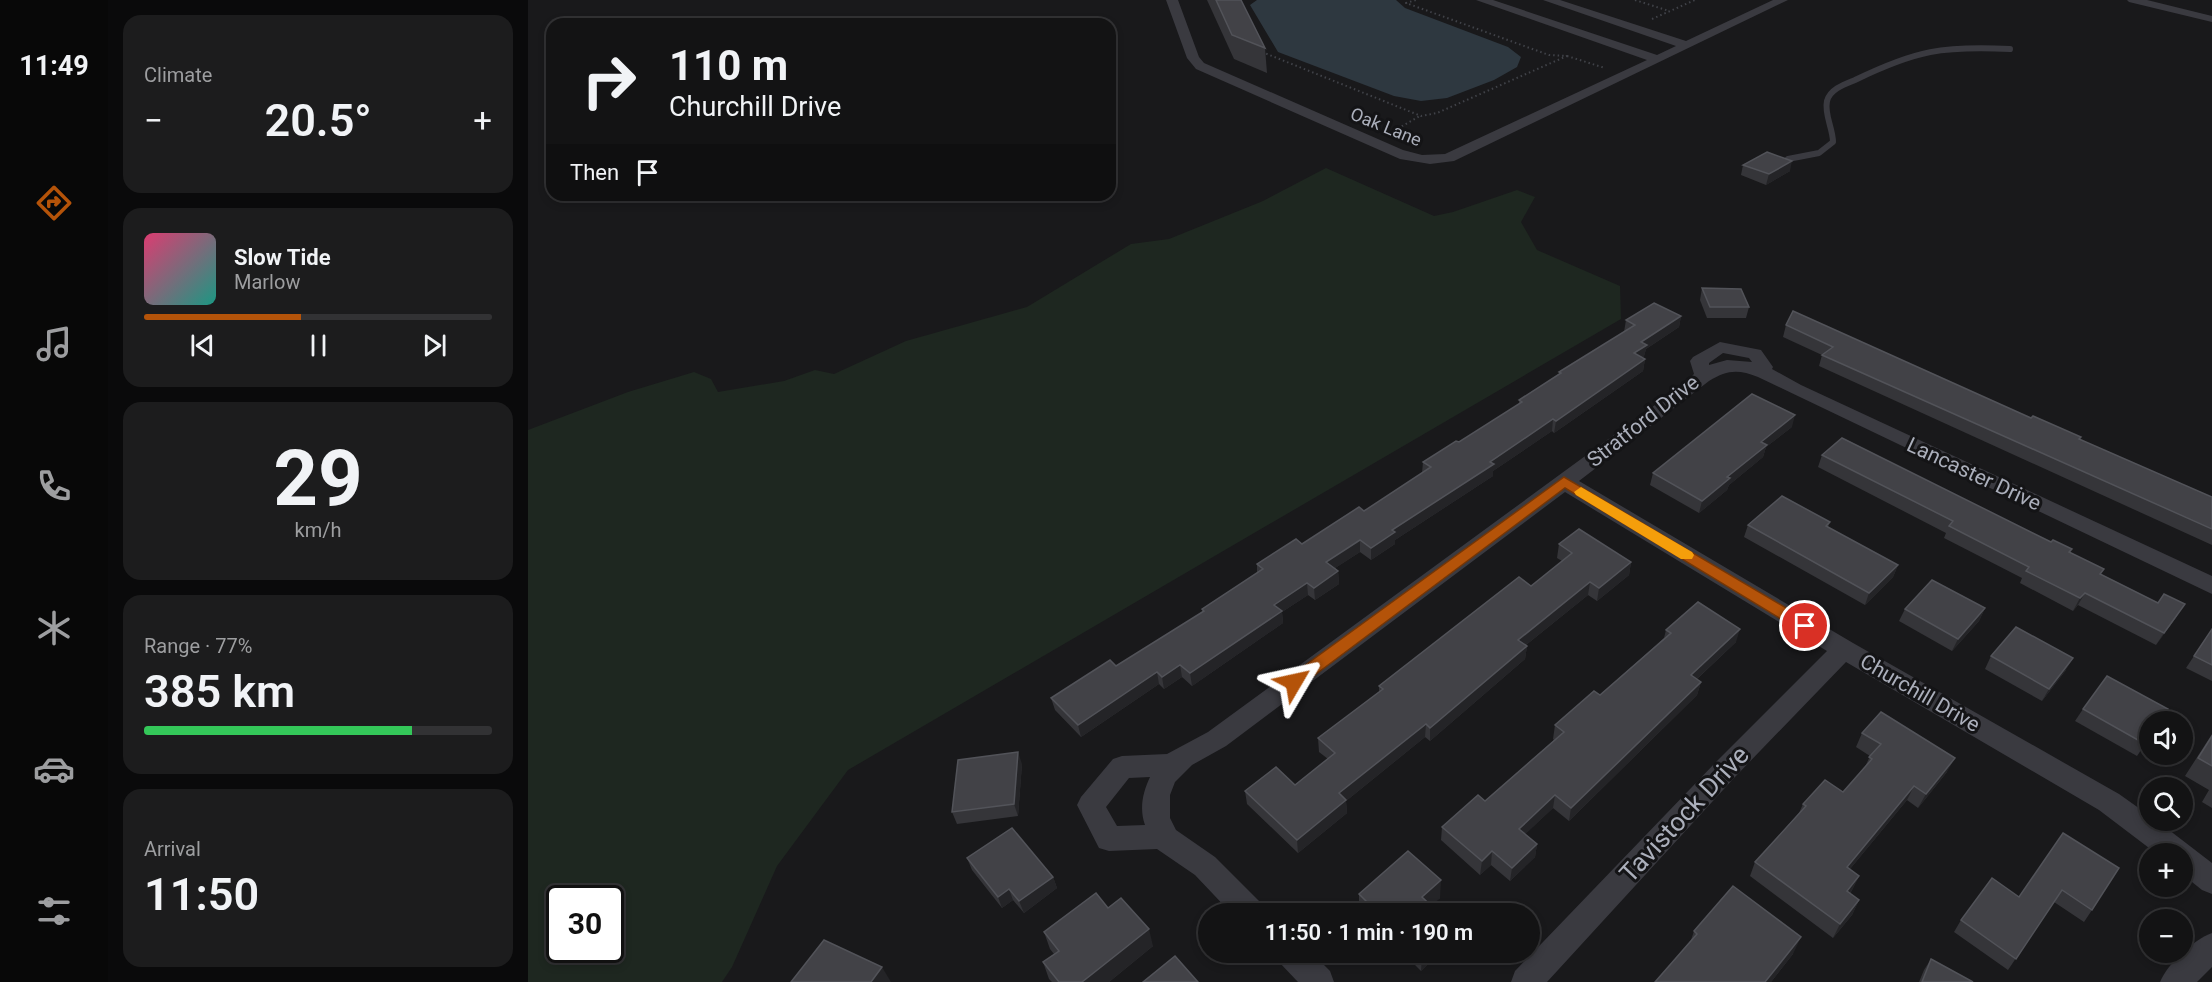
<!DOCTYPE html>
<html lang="en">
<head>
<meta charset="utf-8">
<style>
  :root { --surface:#131314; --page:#1c1c1d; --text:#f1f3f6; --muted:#9d9ea0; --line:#323234; --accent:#b45309 }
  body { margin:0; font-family:Roboto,sans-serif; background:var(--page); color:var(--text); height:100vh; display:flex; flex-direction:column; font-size:22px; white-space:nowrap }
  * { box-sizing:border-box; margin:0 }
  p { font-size:20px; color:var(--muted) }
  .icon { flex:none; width:33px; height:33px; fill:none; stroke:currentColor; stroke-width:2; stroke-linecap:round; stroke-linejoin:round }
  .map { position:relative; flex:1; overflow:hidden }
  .drawer { display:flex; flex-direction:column; gap:15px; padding:15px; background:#0a0a0b; width:420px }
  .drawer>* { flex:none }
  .guide { position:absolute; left:18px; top:18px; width:570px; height:183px; border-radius:18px; box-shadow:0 3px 9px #0003,0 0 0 2px var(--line); background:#131314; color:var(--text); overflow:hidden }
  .controls { position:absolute; left:1611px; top:711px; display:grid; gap:12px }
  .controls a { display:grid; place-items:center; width:54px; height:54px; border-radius:50%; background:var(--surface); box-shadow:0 3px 9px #0003,0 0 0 2px var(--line); font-size:30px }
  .speed { position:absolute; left:18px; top:885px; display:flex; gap:12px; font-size:30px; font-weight:700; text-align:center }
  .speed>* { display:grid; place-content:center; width:78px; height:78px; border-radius:50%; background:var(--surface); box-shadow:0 3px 9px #0003,0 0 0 2px var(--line); line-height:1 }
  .speed .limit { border:3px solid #111; border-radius:9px; background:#fff; color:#111 }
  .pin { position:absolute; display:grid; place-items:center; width:51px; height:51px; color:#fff; margin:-26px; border:3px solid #fff; border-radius:50%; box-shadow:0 2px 6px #0007 }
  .me { position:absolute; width:66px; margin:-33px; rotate:54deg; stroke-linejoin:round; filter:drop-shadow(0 0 4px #0008) }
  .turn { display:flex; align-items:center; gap:21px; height:126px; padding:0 24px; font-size:27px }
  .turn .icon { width:78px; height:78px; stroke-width:2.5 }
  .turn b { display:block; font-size:42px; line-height:51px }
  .then { display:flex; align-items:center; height:57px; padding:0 24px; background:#0003; gap:12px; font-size:22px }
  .big { font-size:45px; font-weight:600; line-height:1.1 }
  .drawer .card { flex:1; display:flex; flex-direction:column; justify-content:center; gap:9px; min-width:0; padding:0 21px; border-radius:18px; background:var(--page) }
  .drawer .dial { align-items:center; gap:0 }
  .dial b { font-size:78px; line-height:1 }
  .song { display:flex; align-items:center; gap:18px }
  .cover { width:72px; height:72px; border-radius:9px; background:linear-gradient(135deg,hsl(340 70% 55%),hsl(170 70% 35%)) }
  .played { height:6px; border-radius:3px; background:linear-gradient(90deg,var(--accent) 45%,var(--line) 45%) }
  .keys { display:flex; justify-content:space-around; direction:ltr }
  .heat { display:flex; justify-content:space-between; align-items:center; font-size:33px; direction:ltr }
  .charge { height:9px; border-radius:4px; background:linear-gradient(90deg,#34c759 77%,var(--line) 0) }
  .trip { position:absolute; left:670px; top:903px; width:342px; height:60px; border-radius:30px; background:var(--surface); box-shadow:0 3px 9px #0003,0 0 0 2px var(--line); font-weight:600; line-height:60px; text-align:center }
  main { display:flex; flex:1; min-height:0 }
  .menu { display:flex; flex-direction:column; width:108px; justify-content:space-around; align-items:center; background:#080808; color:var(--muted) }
  .menu .icon { width:42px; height:42px }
  .menu .on { color:var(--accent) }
  .menu b { font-size:27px; color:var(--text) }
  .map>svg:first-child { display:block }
</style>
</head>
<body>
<main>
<nav class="menu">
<b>11:49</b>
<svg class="icon on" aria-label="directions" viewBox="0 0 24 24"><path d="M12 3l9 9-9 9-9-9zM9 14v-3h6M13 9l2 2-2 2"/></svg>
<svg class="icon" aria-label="music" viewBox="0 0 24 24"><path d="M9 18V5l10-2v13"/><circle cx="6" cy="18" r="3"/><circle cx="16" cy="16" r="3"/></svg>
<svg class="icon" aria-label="phone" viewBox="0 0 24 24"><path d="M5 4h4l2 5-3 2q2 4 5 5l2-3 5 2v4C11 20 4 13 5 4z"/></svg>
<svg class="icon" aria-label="climate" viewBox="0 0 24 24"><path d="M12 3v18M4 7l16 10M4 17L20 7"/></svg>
<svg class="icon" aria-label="car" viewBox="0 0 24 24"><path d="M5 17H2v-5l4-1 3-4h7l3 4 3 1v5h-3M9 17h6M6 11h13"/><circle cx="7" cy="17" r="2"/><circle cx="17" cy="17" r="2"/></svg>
<svg class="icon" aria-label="filters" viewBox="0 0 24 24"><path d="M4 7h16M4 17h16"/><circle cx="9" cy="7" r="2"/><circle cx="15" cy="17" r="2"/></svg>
</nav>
<section class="drawer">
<div class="card"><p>Climate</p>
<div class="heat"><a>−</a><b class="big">20.5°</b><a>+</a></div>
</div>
<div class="card">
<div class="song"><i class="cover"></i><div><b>Slow Tide</b><p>Marlow</p></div></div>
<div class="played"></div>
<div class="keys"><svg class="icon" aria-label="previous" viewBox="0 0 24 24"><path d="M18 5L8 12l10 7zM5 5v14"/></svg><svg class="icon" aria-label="pause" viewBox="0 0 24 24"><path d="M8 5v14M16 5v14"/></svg><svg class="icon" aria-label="next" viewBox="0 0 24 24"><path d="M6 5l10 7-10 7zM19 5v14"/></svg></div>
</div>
<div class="card dial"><b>29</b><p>km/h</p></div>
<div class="card"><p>Range · 77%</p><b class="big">385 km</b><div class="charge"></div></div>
<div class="card"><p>Arrival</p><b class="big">11:50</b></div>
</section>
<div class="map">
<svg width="1684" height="982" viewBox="0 0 1684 982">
  <rect width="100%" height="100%" fill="#19191b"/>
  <path fill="#1e2720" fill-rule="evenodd" d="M798,168L906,216L925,212L989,190L1007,197L993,222L1009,250L1092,286L1093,319L320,770L249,866L204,967L194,982H0V430L100,392L166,372L183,379L190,392L256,381L287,370L306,374L378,341L499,307L603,244L641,239L735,201ZM32,898H82V950H32Z"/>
  <polygon fill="#2e3840" points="729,0 868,0 877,8 980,47 993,57 989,67 966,80 919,98 893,101 866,96 750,52 722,5"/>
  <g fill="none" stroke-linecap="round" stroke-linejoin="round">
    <g stroke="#404248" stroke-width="2" stroke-dasharray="1.5 3" stroke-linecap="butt">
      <polyline points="1107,0 1141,11"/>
      <polyline points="1124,19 1167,0"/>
      <polyline points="734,52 893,116 909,113 1039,56 1021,55 878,3 888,0"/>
      <polyline points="1039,56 1077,68"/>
      <polyline points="862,133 892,116"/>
    </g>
    <path stroke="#3a3a40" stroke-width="6" d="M1260,159L1291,153L1305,142C1305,129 1296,114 1299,101C1302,89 1317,84 1327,80C1389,50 1414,46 1482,49"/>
    <g fill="#3a3a40" fill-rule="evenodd">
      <polygon points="638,0 650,0 671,57 676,63 875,150 894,155 917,154 1119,60 948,0 965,0 1129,55 1148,46 1015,0 1032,0 1158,41 1245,0 1260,0 926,161 902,164 872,159 668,69 659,58"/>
      <polygon points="1599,0 1619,0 1684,16 1684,22 1601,2"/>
      <path d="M1192,342L1233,350L1245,367L1244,369L1273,385L1684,576V594L1230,377C1210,369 1199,370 1181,381L1051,481L1325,643L1591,794L1622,816V820H1628L1684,863V894L1674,890L1654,874V854H1629L1571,810L1318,662L1206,778L1019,982H983L987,971L1188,762L1299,651L1037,492L698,746L664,765L647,782L642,795V818L648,830L687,857L734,904L739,914H704L667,875L629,849L581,851L571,848L549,805L553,797L585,759L594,756L639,754L680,732L1153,386L1166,374L1162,361L1165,357ZM1195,353L1221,358L1224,362L1199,360L1181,365V363ZM622,777C615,792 611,808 617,825L589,826L578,807L601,778Z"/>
      <path d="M1684,933V967L1669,982H1632C1640,963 1665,940 1684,933Z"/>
      <polygon points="747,952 783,952 802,971 806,982 770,982 751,962"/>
    </g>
  </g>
  <g fill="#353539">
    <polygon points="679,0 713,0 737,48 739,73 706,59"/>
    <polygon points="1215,165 1262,171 1238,185 1213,175"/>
    <polygon points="1174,288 1221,307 1218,318 1179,318 1172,300"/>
    <polygon points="1153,316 1151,327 1118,349 1116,356 1114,358 1117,359 1115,371 1026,433 1024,431 965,471 965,476 867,540 867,544 843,560 832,552 807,568 810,571 811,584 787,600 780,595 754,612 755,623 664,686 654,677 636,689 631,684 553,737 527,710 523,698 588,666 674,612 674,609 729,573 729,564 774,544 836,511 894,473 895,462 931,442 991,404 991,400 1031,375 1031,372 1096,332 1098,320"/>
    <polygon points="1258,325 1503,418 1684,497 1684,545 1291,366 1294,355 1255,337"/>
    <polygon points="1264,427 1238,447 1235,457 1201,485 1199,490 1171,513 1122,485 1125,473"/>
    <polygon points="1294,455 1523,542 1544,549 1542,553 1573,574 1649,616 1628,645 1550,605 1545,611 1492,583 1494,578 1416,538 1418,533 1290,467"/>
    <polygon points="1302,522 1300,527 1370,565 1365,577 1337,605 1216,537 1220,525"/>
    <polygon points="1031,544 1103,562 1101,575 1069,601 1060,595 998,645 999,646 997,659 902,741 897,737 818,801 819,813 770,853 719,804 717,791 767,785 800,759 791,752 790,738 851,692 851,686 1003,586 1034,561 1029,558"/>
    <polygon points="1457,608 1451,621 1424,651 1371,621 1377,609"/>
    <polygon points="1684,629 1684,681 1658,668"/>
    <polygon points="1138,630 1208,642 1169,679 1173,682 1169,695 1041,821 1025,808 997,834 1009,844 1007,857 982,881 963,865 952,875 913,840 914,827 957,801 1026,740 1025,739 1027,725 1072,695 1136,638"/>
    <polygon points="1463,656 1538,670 1514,701 1457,669"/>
    <polygon points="1555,709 1622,737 1609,756 1547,721"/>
    <polygon points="1334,733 1419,772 1390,808 1379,800 1322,869 1331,876 1322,894 1331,900 1324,915 1305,938 1222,876 1227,862 1271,813 1275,804 1315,792 1337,767 1342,756 1328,747"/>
    <polygon points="1684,734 1684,808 1674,802 1681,790 1657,776"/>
    <polygon points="494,764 490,816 429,824 424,812"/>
    <polygon points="1535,833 1564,910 1556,922 1526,902 1480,970 1426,932 1433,920 1491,897"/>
    <polygon points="439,858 525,877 529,888 496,913 485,900 474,908 444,870"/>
    <polygon points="831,894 912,898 903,905 912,914 833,914 831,911"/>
    <polygon points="580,908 625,946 581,982 524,982 521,979 515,962 526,954 522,949 516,932"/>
    <polygon points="1166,931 1265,954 1243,982 1127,982 1162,943"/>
    <polygon points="874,952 912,952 893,971"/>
    <polygon points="1403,959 1445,982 1391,982 1396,970"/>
  </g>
  <g fill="#242427">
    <polygon points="1264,161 1262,171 1238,185 1241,174"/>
    <polygon points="1153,316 1151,327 1118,349 1116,356 1104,365 1106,353 1113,342"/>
    <polygon points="1117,359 1115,371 1026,433 1028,421"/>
    <polygon points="1267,415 1264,427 1238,447 1235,457 1201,485 1199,490 1171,513 1174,501 1233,442"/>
    <polygon points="1025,419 1024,431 965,471 965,476 867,540 867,544 843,560 843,548 864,530 962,462"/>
    <polygon points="832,540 832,552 798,574 798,562"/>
    <polygon points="1103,562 1101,575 1069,601 1071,588"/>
    <polygon points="1370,565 1365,577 1337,605 1341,593"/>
    <polygon points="810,571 811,584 787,600 786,588"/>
    <polygon points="1062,582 1060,595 988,653 990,640"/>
    <polygon points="779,583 780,595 754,612 755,623 664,686 662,673 746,605"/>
    <polygon points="1557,593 1550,605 1545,611 1552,598"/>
    <polygon points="1657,604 1649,616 1628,645 1636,633"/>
    <polygon points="1457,608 1451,621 1424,651 1430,639"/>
    <polygon points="1212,629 1208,642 1159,688 1163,675"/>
    <polygon points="999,646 997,659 902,741 902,728"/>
    <polygon points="1545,658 1538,670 1514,701 1521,689"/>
    <polygon points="652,665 654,677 636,689 634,677"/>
    <polygon points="629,672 631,684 553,737 550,725"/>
    <polygon points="1173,682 1169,695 1041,821 1043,808"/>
    <polygon points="898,724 897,737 818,801 819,813 770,853 769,840 811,793"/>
    <polygon points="490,752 494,764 490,816 486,804"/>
    <polygon points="1427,758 1419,772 1390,808 1398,794"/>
    <polygon points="1386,786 1379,800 1312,881 1319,867"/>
    <polygon points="1027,795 1025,808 989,842 991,829"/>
    <polygon points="1009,844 1007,857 982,881 984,868"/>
    <polygon points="964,851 963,865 952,875 954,861"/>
    <polygon points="1331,876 1324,890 1312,906 1319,891"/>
    <polygon points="525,877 529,888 496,913 491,901"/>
    <polygon points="913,880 912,898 895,914 894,897"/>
    <polygon points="481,889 485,900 474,908 470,897"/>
    <polygon points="1331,900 1324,915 1305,938 1312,924"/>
    <polygon points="621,929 625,946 581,982 554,982"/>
    <polygon points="1273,937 1265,954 1243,982 1237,982"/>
    <polygon points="895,952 912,952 893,971 894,954"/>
    <polygon points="354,967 363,982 343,982"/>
  </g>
  <g fill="#424247" stroke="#525359" stroke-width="1.5">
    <polygon points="688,0 713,0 737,48 704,35"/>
    <polygon points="1239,152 1264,161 1241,174 1215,165"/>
    <polygon points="1174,288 1213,289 1221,307 1182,307"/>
    <polygon points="1126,303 1153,316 1113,342 1119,345 1106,353 1117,359 1028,421 1025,419 962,462 966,464 864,530 867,532 843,548 832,540 798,562 810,571 786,588 779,583 746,605 754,611 662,673 652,665 634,677 629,672 550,725 523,698 582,660 588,666 676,611 674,609 735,569 729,564 768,539 774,544 831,507 836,511 903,467 895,462 928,441 931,442 994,402 991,400 1033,373 1031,372 1107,325 1098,320"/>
    <polygon points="1265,311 1503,418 1505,416 1553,437 1551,439 1684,497 1684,529 1294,355 1305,347 1258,325"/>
    <polygon points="1224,394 1267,415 1233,442 1239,445 1199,477 1202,478 1174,501 1125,473"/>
    <polygon points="1314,438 1523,542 1525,540 1544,549 1541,552 1576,569 1572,574 1630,603 1636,594 1657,604 1636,633 1557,593 1552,598 1498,571 1501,567 1421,526 1425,521 1294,455"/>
    <polygon points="1254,496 1302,522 1298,526 1370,565 1341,593 1220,525"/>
    <polygon points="1051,529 1103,562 1071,588 1062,582 990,640 999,646 902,728 898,724 811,793 818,800 769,840 717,791 748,767 767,785 807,753 790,738 855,689 851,686 991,577 1003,586 1044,553 1031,544"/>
    <polygon points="1404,580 1457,608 1430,639 1377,609"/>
    <polygon points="1170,602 1212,629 1163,675 1173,682 1043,808 1027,795 991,829 1009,844 984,868 964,851 954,861 914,827 950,795 957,801 1036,732 1027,725 1066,691 1072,695 1143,633 1138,630"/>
    <polygon points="1488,627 1545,658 1521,689 1463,656"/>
    <polygon points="1684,629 1684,665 1666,656"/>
    <polygon points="1579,676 1640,709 1632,722 1622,722 1622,737 1617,744 1555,709"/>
    <polygon points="1353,712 1427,758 1398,794 1386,786 1319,867 1331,876 1319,891 1331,900 1312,924 1227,862 1278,806 1275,804 1297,780 1315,792 1344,759 1341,757 1353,744 1334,733"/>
    <polygon points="1684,736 1684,766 1670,758"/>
    <polygon points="490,752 486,804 424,812 430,760"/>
    <polygon points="484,828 525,877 491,901 481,889 470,897 439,858"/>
    <polygon points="1535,833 1591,868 1564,910 1534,890 1488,959 1433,920 1464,878 1491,897"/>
    <polygon points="880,851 913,880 894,897 912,914 851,914 831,894"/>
    <polygon points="1205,886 1273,937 1237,982 1127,982 1169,934 1166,931"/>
    <polygon points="568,893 580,908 593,898 621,929 554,982 531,982 515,962 531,951 516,932"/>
    <polygon points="296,940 354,967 343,982 263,982"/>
    <polygon points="647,956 670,982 615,982"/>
    <polygon points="1403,959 1445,982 1394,982"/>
  </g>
  <polygon fill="#b45309" stroke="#753606" stroke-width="1.5" points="1036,477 1282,622 1284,626 1282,630 1271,630 1037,488 772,686 766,688 761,686 758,682 761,677"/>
  <polygon fill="#f59e0b" points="1053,487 1164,552 1166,555 1164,559 1153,559 1048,495 1046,492"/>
  <g text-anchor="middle" stroke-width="6" stroke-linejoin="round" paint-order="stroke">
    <g font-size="18" fill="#abafbb" stroke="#141416">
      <text transform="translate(858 127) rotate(22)" y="6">Oak Lane</text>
    </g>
    <g font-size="21" fill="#abafbb" stroke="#141416">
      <text transform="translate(1115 421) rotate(-38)" y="7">Stratford Drive</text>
      <text transform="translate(1446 474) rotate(25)" y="7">Lancaster Drive</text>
      <text transform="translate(1392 693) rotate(30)" y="7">Churchill Drive</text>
    </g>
    <g font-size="26" fill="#abafbb" stroke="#141416">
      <text transform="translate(1156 814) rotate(-47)" y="9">Tavistock Drive</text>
    </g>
  </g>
</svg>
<div class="controls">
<a><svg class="icon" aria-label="sound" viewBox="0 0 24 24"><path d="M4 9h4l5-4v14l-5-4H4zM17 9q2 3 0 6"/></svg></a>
<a><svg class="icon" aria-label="search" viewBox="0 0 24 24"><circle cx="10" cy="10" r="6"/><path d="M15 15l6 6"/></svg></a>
<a>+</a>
<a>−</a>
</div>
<div class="speed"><div class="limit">30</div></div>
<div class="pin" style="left:1277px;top:626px;background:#d93025"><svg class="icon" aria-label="arrive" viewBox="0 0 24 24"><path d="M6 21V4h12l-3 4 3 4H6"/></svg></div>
<svg class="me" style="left:766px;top:682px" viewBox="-20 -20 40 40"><path d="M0-17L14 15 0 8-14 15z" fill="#b45309" stroke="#fff" stroke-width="4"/></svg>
<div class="trip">11:50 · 1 min · 190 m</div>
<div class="guide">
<div class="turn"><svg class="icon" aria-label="right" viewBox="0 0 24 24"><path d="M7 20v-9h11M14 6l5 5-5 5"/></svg><div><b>110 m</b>Churchill Drive</div></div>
<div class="then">Then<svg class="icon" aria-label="arrive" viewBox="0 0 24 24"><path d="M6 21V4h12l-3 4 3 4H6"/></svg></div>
</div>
</div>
</main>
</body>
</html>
